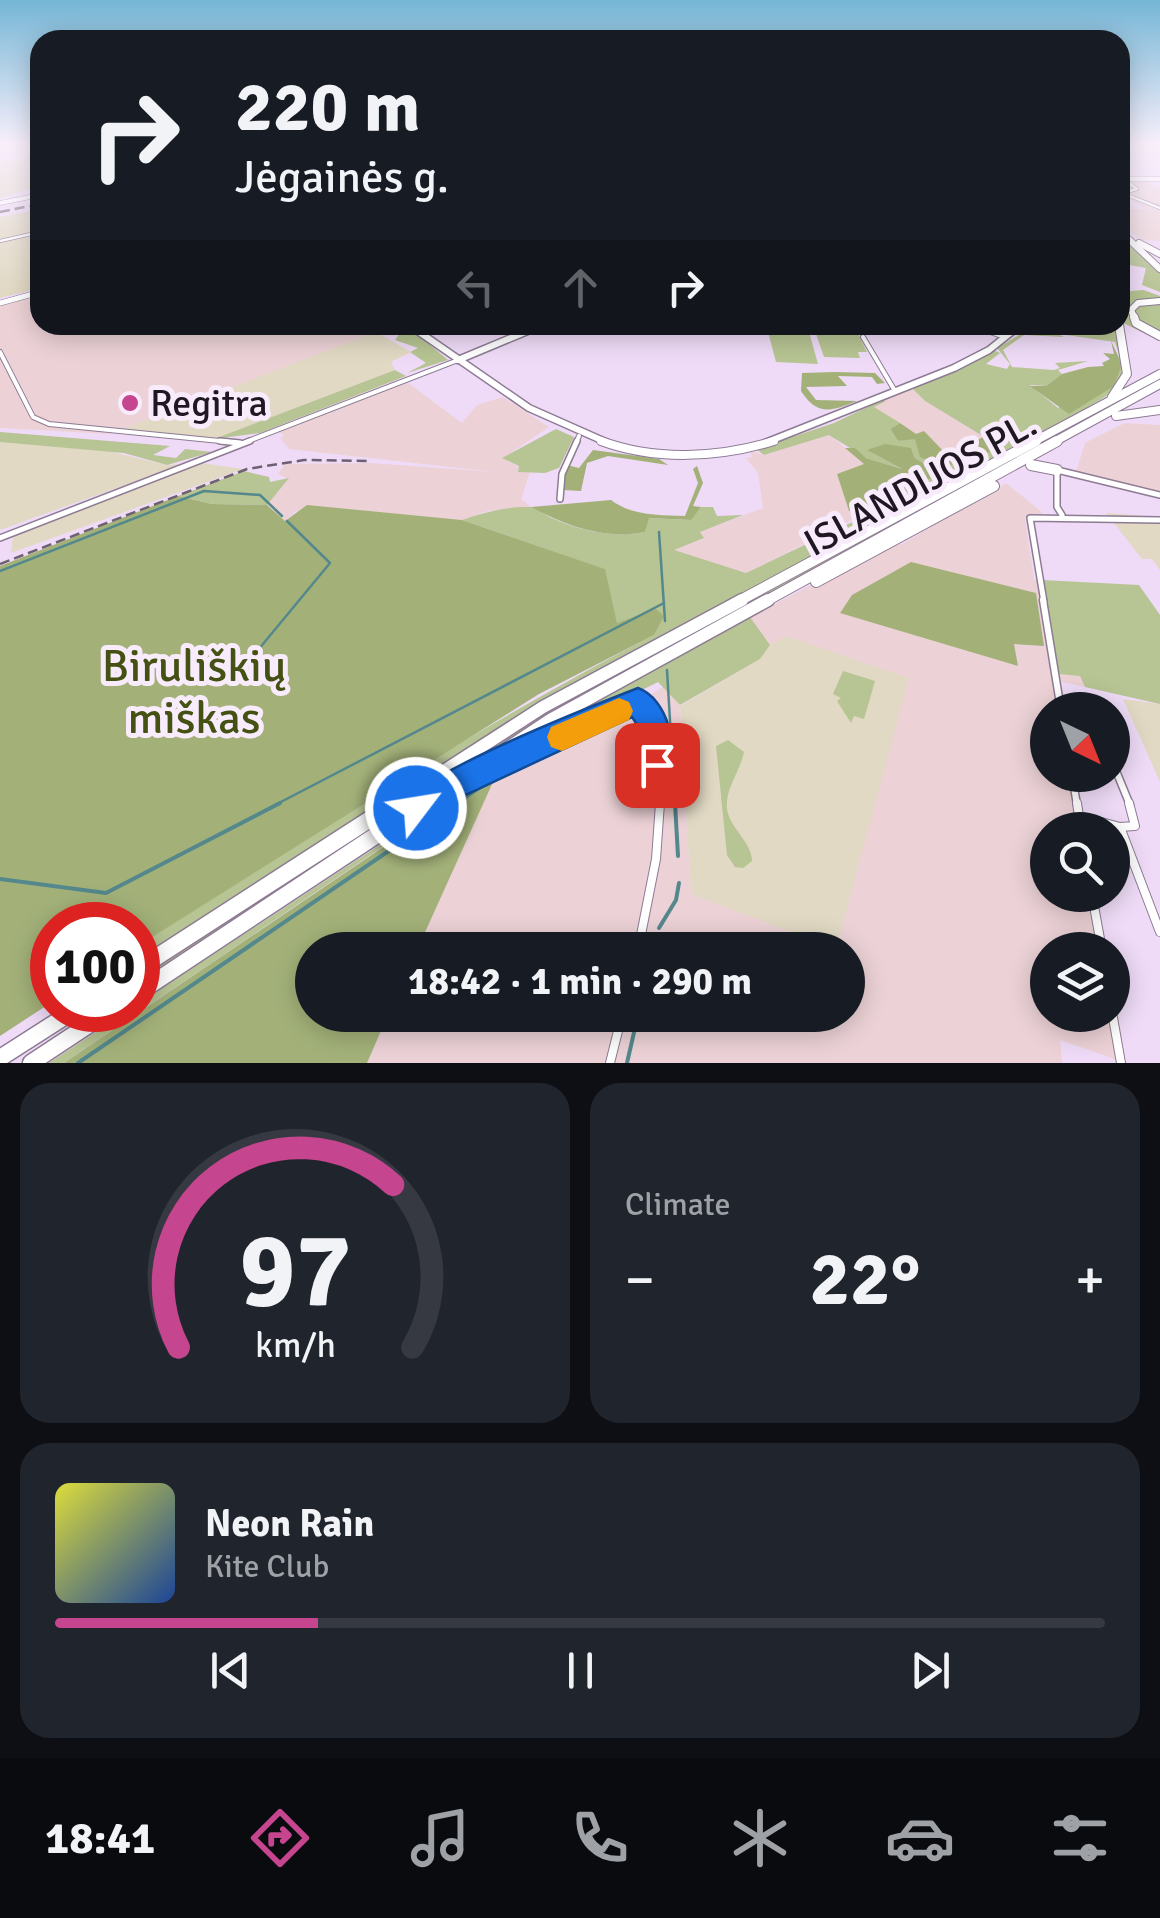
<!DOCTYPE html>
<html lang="en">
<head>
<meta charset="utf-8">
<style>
  :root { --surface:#171b24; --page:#20242c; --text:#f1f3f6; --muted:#9ea1a6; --line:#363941; --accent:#c6458f }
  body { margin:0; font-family:Signika,sans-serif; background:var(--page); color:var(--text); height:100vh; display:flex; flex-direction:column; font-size:38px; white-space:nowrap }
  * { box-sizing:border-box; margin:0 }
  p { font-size:32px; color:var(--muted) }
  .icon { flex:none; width:55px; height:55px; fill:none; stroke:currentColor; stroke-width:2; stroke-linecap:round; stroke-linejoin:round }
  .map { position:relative; height:1063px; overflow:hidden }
  .drawer { display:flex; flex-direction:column; gap:20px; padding:20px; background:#0d0f14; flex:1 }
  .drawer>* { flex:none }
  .guide { position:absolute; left:30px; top:30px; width:1100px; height:305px; border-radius:30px; box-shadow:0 5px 25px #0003; background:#171b24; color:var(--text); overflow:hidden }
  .needle { width:65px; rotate:137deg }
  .fabs { position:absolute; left:1030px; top:692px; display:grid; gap:20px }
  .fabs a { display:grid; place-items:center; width:100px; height:100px; border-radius:50%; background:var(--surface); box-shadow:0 5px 25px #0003; font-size:50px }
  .speed { position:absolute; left:30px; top:902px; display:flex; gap:20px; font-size:50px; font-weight:700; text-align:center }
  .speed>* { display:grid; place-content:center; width:130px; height:130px; border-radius:50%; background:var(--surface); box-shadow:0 5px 25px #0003; line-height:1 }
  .speed .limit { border:15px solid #d22; background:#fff; color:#111 }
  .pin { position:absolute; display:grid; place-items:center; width:85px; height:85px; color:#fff; margin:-42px; border-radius:20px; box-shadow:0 5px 15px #0006 }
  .me { position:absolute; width:110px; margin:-55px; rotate:59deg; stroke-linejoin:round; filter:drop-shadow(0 0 8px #0008) }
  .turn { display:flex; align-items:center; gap:35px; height:210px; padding:0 40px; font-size:45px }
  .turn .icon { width:130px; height:130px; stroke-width:2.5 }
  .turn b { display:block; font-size:70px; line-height:85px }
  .lanes { display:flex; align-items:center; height:95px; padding:0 40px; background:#0003; justify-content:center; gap:50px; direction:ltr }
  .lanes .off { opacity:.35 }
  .big { font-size:75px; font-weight:800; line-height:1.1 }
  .drawer .tile { flex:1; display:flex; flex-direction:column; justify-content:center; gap:15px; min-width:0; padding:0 35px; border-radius:30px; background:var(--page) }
  .drawer .dial { align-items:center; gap:0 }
  .dial svg { height:260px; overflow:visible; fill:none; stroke:var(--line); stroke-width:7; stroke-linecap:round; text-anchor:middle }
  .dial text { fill:var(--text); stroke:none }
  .song { display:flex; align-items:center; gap:30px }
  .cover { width:120px; height:120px; border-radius:15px; background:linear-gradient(135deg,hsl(60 70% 55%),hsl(220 70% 35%)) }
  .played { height:10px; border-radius:5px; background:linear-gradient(90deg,var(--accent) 25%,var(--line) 25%) }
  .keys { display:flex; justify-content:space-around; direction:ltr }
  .heat { display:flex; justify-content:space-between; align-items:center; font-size:55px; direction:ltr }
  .drawer .tiles { flex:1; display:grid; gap:20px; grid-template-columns:1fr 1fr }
  .tile:last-child { grid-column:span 2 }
  .trip { position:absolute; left:295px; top:932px; width:570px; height:100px; border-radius:50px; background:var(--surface); box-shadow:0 5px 25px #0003; font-weight:800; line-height:100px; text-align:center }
  .dock { display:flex; height:160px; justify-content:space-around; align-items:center; background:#090b0e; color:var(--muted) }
  .dock .icon { width:70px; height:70px }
  .dock .selected { color:var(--accent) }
  .dock b { font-size:45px; color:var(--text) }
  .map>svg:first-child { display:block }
</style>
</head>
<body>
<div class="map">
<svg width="1160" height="1063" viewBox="0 0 1160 1063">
  <rect width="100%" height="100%" fill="#efdbf7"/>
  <g fill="#ecd2d6" fill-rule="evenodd">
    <polygon points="1120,179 1143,180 1160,189 1160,241 1142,240 1120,224 1120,209 1145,209 1131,198 1120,197"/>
    <polygon points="40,293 40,325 398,325 110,434 0,428 0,304"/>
    <polygon points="407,382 462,423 477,405 503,397 549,427 503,458 519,467 518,472 530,472 521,499 531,507 488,511 462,520 296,511 285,521 267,505 287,478 278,474 285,464 371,463 495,472 289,449 280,438 284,436 277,430"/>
    <polygon points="912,388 925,401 986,438 948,456 870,405"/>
    <polygon points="1125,423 1160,425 1160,497 1064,473 1077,469 1085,443"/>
    <polygon points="829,434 865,465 837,474 849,511 868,512 746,573 672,550 703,539 699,532 763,508 758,473 746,458 752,457 750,451 765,455"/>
    <path d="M1006,483L1043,513L1025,518L1034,579L1042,580L1085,687L1061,682L1065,710H1048V775H1077L1086,830H1048V895H1097L1107,950H1048V1015H1112L1113,985L1126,1063L1060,1040L1062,1063H367L388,1015H848V950H417L495,769L619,715L664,686L680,705L691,894L739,911L786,636L770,645L750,617L879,549L902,544ZM840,612L1044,646L1014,644L1017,665Z"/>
  </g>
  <g fill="#e1d9c3">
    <polygon points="40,157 40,186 0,198 0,161"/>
    <polygon points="40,209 40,288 0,298 0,217"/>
    <polygon points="376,332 411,352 391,362 395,370 214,439 120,430"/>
    <polygon points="0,442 108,451 166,465 183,464 0,530"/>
    <polygon points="201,463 243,469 11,553 13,536"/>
    <polygon points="1106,513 1160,517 1160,570 1152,559 1142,559"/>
    <polygon points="786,636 909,678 836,949 691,894 680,706 760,659 770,645"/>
    <polygon points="1123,699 1160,704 1160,782"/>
  </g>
  <g fill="#b7c493">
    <polygon points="1120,236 1160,273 1160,292 1142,285 1146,268 1129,265 1130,291 1144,290 1160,296 1160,335 1142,326 1133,314 1135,308 1154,300 1129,310 1130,318 1160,341 1121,322"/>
    <polygon points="406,325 448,360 407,373 426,363 410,352 418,348 395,340"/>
    <polygon points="705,325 807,325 818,364 776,362 768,332 706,331"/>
    <polygon points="813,325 854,325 867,352 858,352 860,358 824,357"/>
    <path d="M1024,325H1039L1064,337L1024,335L1003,350L1012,367L1054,370L1060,368L1055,363L1088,361L1058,370L1062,374L1046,386L1030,385L1058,408L1122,364L1115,342L1066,335L1044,325H1116L1124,374L1111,393L1066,421L549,697L138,958V946C306,837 476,727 654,635L617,624L604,569L462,520C485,512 509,506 530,507C536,507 546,516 552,518C580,531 614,538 645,532L648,518L690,520L701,507H713L717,516L743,515L700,532L704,538L674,550L746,573L890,504L920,481L941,475L914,457L871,452L902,469L866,458L829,435L764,455L756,449L834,423L882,400L886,401L874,407L900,423L890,429L898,441L915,438L932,462L970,466L995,444L1015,438L1010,427L997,429L986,438L925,401L912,388L993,350L1000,353L986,364L1007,369L1010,364L997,348L1026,331Z"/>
    <polygon points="395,370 406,376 260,433 214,439"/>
    <polygon points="1092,414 1097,415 695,636 138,986 138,975 505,736"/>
    <polygon points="556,429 574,437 559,468 545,473 518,472 519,466 502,458"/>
    <polygon points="0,432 170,446 153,455 176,458 185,449 212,452 167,465 124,453 0,442"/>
    <polygon points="244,471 269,477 270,482 289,478 267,505 212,504 178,496"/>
    <polygon points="1042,580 1139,585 1160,615 1160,704 1085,687 1080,676 1059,674"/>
    <polygon points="750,617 770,645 760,659 680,705 658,682 507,757 573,714"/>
    <polygon points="843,671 875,681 864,719 854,716 851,723 837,701 841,698 833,694"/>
    <path d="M728,740L744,752C740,772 725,788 727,809C730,829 752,842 752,861L743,868L735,867L727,855L716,746Z"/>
    <polygon points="495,769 493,782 459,795 64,1063 49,1063 129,1010 138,1010 138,1004"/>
  </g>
  <g fill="#a3b179">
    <polygon points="1111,341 1122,364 1114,386 1069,414 1030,386 1046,386 1062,374 1088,367 1104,366 1102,363 1110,359 1103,353 1114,354"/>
    <path d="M835,372L875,373L885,383L877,384L872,377L838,376L847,386L806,387L816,400L857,401C832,411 818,417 801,391L802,373Z"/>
    <path d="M900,423L916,434L924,431L948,456L1007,424L1015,438C974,457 967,476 920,457L915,439L898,441L890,429Z"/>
    <polygon points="885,444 911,448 914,457 941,475 920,482 890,504 868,512 849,511 837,474 864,464 845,448 855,448 866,458 902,469 867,450"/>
    <polygon points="593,450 659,459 668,465 608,456 587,463 581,491 563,490 567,465 579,468"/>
    <path d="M697,466L703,483L693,506L701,507L691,520L649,518L645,532C604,540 566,526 531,507L611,500C632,516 659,515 685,516L698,483L693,469Z"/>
    <polygon points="178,496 212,504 267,505 285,521 307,505 462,520 605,569 617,623 656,609 664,616 654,635 539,694 138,946 138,925 52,925 52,1002 0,1036 0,566"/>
    <polygon points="911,562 1036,593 1044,646 1014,644 1018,666 840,613 852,595"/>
    <polygon points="493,782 417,950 312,950 312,1015 388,1015 367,1063 64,1063 460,795"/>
  </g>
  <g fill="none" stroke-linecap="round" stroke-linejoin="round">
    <g stroke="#54888d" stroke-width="2.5">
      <polyline points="659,532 665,621"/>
      <polyline points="0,571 204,491 260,495 282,516"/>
      <polyline points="244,667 330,563 287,521"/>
      <polyline points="667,670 675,805"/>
      <polyline points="275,805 664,603"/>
      <polyline points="455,805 501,774"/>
    </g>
    <g stroke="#54888d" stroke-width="4">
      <polyline points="675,803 678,856"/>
      <polyline points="0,879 106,893 280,803"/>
      <polyline points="659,928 676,900 679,883"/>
      <polyline points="78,1063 459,803"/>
      <polyline points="627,1063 638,1015"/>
    </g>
    <g stroke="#8d7b94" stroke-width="4">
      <g id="street-far4">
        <polyline points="1124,179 1137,189 1122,193 1160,208"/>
        <polyline points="0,241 40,232"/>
      </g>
    </g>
    <g stroke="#8d7b94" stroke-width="6">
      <g id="street-far3">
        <polyline points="970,325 1005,337"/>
        <polyline points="863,337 895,391"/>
        <polyline points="0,352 33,417 49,424 240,443"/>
        <polyline points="243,443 458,360"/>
        <polyline points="576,443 579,436"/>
      </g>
    </g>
    <g stroke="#8d7b94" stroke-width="8">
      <g id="street-far2">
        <polyline points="220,441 240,443"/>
        <polyline points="560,499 562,474 577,441"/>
        <polyline points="1062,515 1057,507 1057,470 1160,495"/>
        <polyline points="0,538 250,441"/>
        <polyline points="1044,602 1030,518 1160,520"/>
      </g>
    </g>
    <g stroke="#8d7b94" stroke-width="9">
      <g id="street-far1">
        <polyline points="1043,600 1061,710"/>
        <polyline points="640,703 658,755 660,805"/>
        <polyline points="1112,761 1130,805"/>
        <polyline points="1072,775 1077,805"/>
      </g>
    </g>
    <g stroke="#8d7b94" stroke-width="10">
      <g id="street">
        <polyline points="1077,803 1081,830"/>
        <polyline points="1079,816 1120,827 1160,932"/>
        <polyline points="1120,827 1135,826 1129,803"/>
        <polyline points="1092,895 1102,950"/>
        <polyline points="638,950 656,859 660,803"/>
        <polyline points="1112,1012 1121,1063"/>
        <polyline points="610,1063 622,1015"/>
      </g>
    </g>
    <g stroke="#8d7b94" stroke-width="5">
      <g id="secondary-far2">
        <polyline points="1120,179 1160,179"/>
        <polyline points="0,203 40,195"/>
      </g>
    </g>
    <g stroke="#8d7b94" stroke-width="9">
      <g id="secondary-far1">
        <polyline points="409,325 529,408 608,443"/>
        <polyline points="458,360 542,325"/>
        <polyline points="765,443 954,368 989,350 1020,325"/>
      </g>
    </g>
    <g stroke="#8d7b94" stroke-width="10">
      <path id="secondary" d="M601,441C655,461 719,458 774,441"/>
    </g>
    <g stroke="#8d7b94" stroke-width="6">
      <polyline id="primary" points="0,303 40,292"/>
    </g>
    <g stroke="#8d7b94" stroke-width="8">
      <g id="highway-far4">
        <polyline points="1120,231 1160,269"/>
        <polyline points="1139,243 1160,254"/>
        <polyline points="1135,319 1131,310 1138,303 1160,301"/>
      </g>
    </g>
    <g stroke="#8d7b94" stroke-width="10">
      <g id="highway-far3">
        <polyline points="1134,317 1136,323 1160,336"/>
        <polyline points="1112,397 1127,374 1119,325"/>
        <polyline points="1116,416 1160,410"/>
        <polyline points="1031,443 1160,374"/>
        <polyline points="1052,443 1160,384"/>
      </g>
    </g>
    <g stroke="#8d7b94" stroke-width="12">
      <g id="highway-far2">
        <polyline points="1031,465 1057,470"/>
        <polyline points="816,582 994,486"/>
        <polyline points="737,602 1036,441"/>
        <polyline points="764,602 1057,441"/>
      </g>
    </g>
    <g stroke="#8d7b94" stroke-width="15">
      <g id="highway-far1">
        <polyline points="476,774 638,701"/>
        <polyline points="391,805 543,707 742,600"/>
        <polyline points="422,805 550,720 768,600"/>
      </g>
    </g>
    <g stroke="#8d7b94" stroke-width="19">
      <g id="highway">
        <polyline points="138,969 395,803"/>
        <polyline points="138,993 425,803"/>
        <polyline points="0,1058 75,1010"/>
        <polyline points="31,1063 111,1010"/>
      </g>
    </g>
    <use href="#street-far4" stroke="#fff" stroke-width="2.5"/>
    <use href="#street-far3" stroke="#fff" stroke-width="4"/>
    <use href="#street-far2" stroke="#fff" stroke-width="5"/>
    <use href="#street-far1" stroke="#fff" stroke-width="6"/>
    <use href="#street" stroke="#fff" stroke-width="8"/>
    <use href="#secondary-far2" stroke="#fff" stroke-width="4"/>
    <use href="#secondary-far1" stroke="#fff" stroke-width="6"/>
    <use href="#secondary" stroke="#fff" stroke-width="8"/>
    <use href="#primary" stroke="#fff" stroke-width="5"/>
    <use href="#highway-far4" stroke="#fff" stroke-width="6"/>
    <use href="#highway-far3" stroke="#fff" stroke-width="8"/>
    <use href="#highway-far2" stroke="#fff" stroke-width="10"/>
    <use href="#highway-far1" stroke="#fff" stroke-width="12"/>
    <use href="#highway" stroke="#fff" stroke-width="16"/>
    <g stroke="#6d6171" stroke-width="2.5" stroke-dasharray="10 5" stroke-linecap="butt">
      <polyline points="0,212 40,204"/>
      <polyline points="0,564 247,469 304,460 371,461"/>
    </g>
  </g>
  <linearGradient id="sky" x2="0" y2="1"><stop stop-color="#75b6d6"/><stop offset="0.49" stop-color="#f8effb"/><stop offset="1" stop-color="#f8effb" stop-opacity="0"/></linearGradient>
  <rect width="1160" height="293" fill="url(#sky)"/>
  <path fill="#1a73e8" stroke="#114b97" stroke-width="2.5" d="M638,688C668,699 679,748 668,775L657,780L646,775L640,729L632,717L459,798L416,824L405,819L400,808C413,776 597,704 638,688Z"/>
  <polygon fill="#f59e0b" points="619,698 629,702 633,711 629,720 562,751 551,747 547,737 551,727"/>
  <circle fill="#c6458f" stroke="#f8ebfc" stroke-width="4" cx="130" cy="403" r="10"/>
  <g text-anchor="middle" stroke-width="10" stroke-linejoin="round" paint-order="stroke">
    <g font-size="38" fill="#1f1822" stroke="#f8ebfc" text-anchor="start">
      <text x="150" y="416">Regitra</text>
    </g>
    <g font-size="38" fill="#1f1822" stroke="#f8ebfc">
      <text transform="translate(920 483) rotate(-29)" y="13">ISLANDIJOS PL.</text>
    </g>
    <g font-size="45" fill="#455112" stroke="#f8ebfc">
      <text x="194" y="681">Biruliškių<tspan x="194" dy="52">miškas</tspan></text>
    </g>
  </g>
</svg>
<div class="fabs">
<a><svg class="needle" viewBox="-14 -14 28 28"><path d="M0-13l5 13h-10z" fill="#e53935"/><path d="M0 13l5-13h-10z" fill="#9ea1a6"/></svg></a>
<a><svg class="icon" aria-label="search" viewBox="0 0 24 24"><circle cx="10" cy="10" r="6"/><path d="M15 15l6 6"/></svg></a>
<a><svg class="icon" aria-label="layers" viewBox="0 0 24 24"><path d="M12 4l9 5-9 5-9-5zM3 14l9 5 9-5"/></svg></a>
</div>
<div class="speed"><div class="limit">100</div></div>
<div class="pin" style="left:657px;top:765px;background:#d93025"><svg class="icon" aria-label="arrive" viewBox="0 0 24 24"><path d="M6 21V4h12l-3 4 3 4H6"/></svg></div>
<svg class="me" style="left:416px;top:808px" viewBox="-20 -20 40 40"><circle r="17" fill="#1a73e8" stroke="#fff" stroke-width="3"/><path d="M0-11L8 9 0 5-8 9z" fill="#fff"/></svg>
<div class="trip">18:42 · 1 min · 290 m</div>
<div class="guide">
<div class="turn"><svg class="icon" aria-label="right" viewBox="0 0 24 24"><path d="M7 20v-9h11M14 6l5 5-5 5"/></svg><div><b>220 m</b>Jėgainės g.</div></div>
<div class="lanes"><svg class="icon off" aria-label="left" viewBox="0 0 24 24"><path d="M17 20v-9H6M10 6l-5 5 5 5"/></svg><svg class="icon off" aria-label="ahead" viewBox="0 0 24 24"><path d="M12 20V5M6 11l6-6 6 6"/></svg><svg class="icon" aria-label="right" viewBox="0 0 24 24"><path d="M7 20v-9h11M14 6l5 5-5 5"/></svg></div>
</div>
</div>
<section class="drawer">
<div class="tiles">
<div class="tile dial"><svg viewBox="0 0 100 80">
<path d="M14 69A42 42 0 1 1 86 69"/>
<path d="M14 69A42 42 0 0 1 80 19" stroke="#c6458f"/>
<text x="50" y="56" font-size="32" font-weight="700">97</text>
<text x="50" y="72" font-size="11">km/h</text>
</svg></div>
<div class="tile"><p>Climate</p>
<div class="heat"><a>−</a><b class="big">22°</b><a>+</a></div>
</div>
<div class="tile">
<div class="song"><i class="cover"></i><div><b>Neon Rain</b><p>Kite Club</p></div></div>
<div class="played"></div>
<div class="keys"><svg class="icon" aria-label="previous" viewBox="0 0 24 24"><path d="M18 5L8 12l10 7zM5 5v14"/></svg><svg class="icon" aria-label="pause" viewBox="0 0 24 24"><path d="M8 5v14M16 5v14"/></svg><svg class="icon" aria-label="next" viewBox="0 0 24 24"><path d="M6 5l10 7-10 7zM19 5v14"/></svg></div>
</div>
</div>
</section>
<nav class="dock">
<b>18:41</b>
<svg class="icon selected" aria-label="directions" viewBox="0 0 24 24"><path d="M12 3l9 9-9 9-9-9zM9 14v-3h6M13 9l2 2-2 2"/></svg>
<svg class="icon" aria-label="music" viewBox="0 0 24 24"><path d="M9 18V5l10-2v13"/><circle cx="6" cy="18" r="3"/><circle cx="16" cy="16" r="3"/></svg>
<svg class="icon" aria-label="phone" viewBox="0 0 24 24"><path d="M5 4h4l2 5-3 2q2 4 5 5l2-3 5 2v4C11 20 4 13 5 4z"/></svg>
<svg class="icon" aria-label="climate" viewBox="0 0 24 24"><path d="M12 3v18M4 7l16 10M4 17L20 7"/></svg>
<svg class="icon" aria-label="car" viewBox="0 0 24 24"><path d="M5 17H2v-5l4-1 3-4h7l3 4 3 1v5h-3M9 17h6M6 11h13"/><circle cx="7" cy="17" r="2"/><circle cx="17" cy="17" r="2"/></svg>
<svg class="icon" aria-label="filters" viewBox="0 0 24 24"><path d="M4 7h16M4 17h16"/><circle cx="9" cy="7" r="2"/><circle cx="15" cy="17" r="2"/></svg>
</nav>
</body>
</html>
